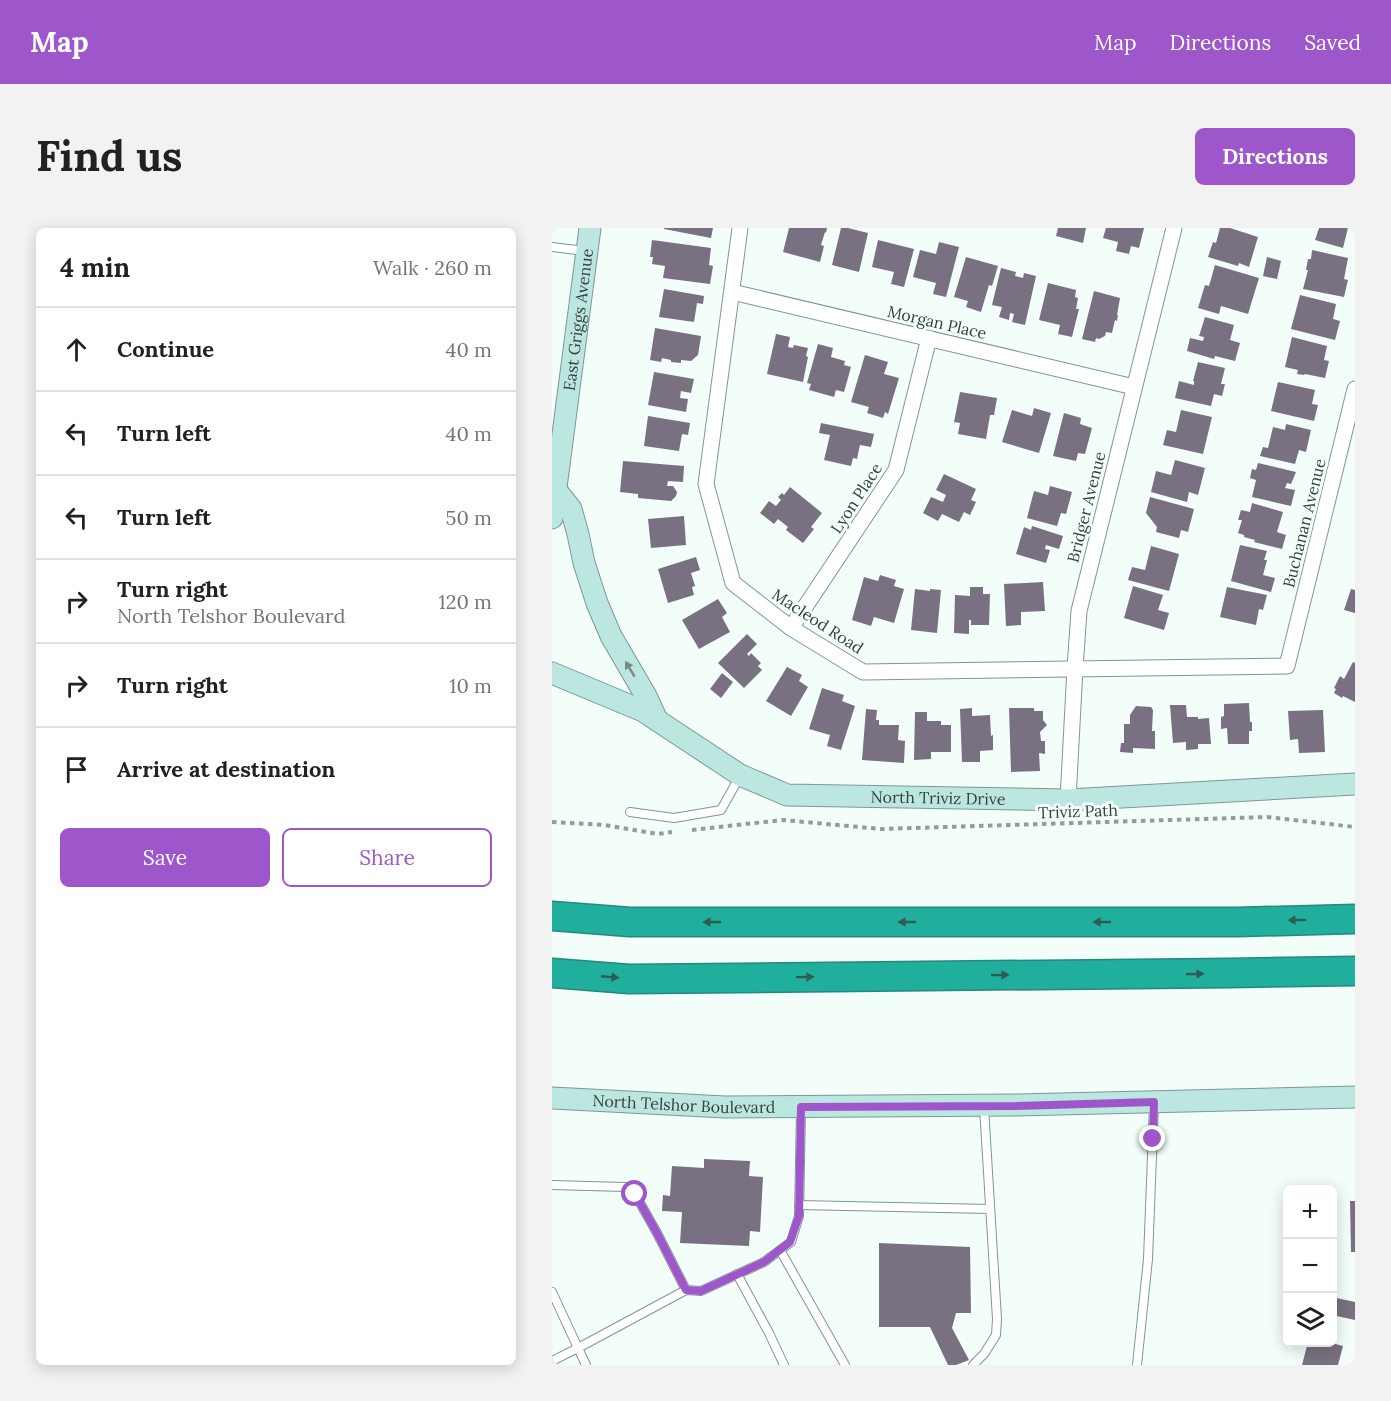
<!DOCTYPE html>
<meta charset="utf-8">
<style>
:root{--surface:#fff;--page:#f2f2f2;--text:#202124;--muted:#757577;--line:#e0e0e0;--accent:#9d57cb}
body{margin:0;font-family:Lora,serif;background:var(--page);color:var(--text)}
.controls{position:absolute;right:18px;bottom:18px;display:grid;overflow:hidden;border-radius:9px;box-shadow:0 3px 15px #0003}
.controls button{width:54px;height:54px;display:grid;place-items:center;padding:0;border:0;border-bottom:2px solid var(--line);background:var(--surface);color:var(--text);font:30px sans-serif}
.stop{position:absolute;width:18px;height:18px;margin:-14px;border:4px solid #9d57cb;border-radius:50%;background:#fff}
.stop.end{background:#9d57cb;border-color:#fff;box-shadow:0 2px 6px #0008}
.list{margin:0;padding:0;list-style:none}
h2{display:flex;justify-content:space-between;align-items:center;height:78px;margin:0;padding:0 24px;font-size:26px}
h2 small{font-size:20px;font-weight:400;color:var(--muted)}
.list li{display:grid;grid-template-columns:39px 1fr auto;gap:18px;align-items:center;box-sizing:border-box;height:84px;padding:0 24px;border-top:2px solid var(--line)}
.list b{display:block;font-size:22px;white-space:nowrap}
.list p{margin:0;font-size:20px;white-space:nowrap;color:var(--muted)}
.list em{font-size:20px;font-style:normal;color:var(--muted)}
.actions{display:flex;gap:12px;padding:18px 24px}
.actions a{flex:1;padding:14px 0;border:2px solid var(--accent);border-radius:9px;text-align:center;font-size:21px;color:var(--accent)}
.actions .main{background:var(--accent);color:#fff}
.icon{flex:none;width:33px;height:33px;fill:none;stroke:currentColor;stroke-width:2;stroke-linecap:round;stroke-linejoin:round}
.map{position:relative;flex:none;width:803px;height:1137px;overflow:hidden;border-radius:9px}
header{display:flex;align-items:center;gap:36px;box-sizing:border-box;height:84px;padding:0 30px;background:var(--accent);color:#fff}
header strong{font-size:28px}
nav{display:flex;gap:33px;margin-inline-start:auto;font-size:21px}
.intro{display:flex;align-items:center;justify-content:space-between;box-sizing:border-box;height:144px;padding:0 36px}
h1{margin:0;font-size:42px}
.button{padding:15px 27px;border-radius:9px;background:var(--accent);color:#fff;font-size:21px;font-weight:700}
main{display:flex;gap:36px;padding:0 36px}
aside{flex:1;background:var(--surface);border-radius:9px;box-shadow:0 3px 15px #0003}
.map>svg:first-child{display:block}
</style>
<header>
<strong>Map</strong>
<nav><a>Map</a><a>Directions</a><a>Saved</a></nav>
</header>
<div class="intro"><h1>Find us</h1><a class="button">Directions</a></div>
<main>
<aside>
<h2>4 min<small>Walk · 260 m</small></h2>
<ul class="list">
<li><svg class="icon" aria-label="ahead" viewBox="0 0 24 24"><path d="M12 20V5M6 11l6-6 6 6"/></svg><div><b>Continue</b></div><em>40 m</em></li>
<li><svg class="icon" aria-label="left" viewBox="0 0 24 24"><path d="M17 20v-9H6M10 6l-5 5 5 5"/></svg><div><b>Turn left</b></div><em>40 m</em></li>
<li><svg class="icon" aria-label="left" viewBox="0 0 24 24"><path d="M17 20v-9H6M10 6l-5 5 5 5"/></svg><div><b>Turn left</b></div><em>50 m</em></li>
<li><svg class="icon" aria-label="right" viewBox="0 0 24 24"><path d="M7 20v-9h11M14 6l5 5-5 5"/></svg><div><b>Turn right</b><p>North Telshor Boulevard</p></div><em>120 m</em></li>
<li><svg class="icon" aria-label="right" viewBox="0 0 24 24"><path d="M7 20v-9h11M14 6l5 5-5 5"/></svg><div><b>Turn right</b></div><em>10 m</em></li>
<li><svg class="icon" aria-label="arrive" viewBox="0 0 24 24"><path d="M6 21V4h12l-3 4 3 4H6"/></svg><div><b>Arrive at destination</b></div></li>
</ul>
<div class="actions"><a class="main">Save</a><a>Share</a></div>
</aside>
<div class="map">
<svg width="803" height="1137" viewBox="0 0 803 1137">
<rect width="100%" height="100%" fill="#f3fefb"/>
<!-- building -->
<g fill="#797081">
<polygon points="112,0 161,0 159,10 112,1"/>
<polygon points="237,0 275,0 274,5 273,4 269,17 272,18 268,34 231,24"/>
<polygon points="289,0 296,0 316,5 307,44 280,37"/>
<polygon points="506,0 534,0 531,15 504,8"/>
<polygon points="554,0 592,0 587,20 579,18 577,26 564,23 566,14 551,10"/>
<polygon points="668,0 678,0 706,9 697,39 687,35 686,38 656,29 661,14 664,15"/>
<polygon points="767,0 796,0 791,20 763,12"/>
<polygon points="100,12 159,20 157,37 161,38 158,56 111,50 113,38 100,36 101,29 98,29"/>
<polygon points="326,12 362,21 352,59 339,56 342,44 320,39"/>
<polygon points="387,14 407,19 394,69 381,66 384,55 361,49 368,22 384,26"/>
<polygon points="760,22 796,30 792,51 796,52 792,69 751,61 756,42 754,42 756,31 759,31"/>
<polygon points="414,29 446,38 440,58 437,57 429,84 414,79 416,73 402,69"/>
<polygon points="715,29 729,33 725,51 711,48"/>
<polygon points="663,37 707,50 696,86 669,78 667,86 646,80 653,57 657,58"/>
<polygon points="449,40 464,44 463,48 471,50 472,45 484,48 473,97 460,94 462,86 458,85 457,92 447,89 450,79 440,77"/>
<polygon points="496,55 524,62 523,69 526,70 524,81 527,81 520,109 506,106 508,97 487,92"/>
<polygon points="112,61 152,68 151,76 145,75 142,94 107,89"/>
<polygon points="542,63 568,70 565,87 566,87 565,93 563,92 560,105 554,104 553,108 547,111 544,110 543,114 530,111"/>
<polygon points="748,67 784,76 781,91 788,93 783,112 739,101"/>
<polygon points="653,89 682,97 678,112 688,115 683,133 663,128 662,131 635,123 638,110 651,113 652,109 647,108"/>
<polygon points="103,100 149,108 146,127 139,133 129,132 129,135 119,134 119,132 110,130 109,134 98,132"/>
<polygon points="224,106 238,109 236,119 241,120 242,117 256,120 254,128 256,129 251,154 215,146"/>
<polygon points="740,109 775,118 772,132 777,133 773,150 753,146 752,147 745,146 746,142 733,139"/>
<polygon points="266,116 281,120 279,129 293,133 292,137 299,139 292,164 284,162 282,169 257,162 259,156 255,155"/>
<polygon points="313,127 336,134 332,146 347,150 336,186 333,184 331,190 315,185 317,179 299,174"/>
<polygon points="646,134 673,140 669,156 673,156 670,168 662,166 659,178 623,170 627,153 642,157 642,153 641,153"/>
<polygon points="102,144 142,151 139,165 129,163 128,170 136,171 134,184 96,177"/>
<polygon points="726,154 763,162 760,176 766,177 762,193 719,183"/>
<polygon points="408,164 445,170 442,187 438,187 434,211 406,206 408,195 402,194"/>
<polygon points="482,180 499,185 487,225 450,214 460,182 480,188"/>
<polygon points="629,182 660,189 651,226 611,217 615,202 624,204"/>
<polygon points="512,185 529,190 528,196 540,200 533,226 526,225 524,233 501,228"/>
<polygon points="96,188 138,195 136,207 130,206 127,223 92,218"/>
<polygon points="269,195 322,206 319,219 308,217 305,231 301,230 299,238 272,232 278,207 267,205"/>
<polygon points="734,196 759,202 754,224 747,222 743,236 708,228 711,219 716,220 721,199 733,202"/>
<polygon points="623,232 653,240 646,267 637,264 635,274 599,264 604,243 619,247"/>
<polygon points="71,233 132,238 131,254 116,253 115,258 121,258 125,264 124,268 119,273 86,270 86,266 68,264"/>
<polygon points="706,235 744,244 739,256 735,255 733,260 743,262 739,278 700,269 704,252 698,250 700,241 704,242"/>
<polygon points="392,246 424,261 419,272 424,274 418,287 412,284 407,294 390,286 386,293 371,285 379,269 391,274 394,267 384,262"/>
<polygon points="498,258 520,264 514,286 509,285 505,298 475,290 482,263 496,267"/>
<polygon points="238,259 270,285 259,299 262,301 251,315 234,302 236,299 226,291 222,296 208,285 217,273 224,278 229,272 226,269 230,265 232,267"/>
<polygon points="598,269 642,281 636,304 629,302 627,310 604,304 605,299 594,285"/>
<polygon points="700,275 731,284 725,304 734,307 730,321 702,314 703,312 692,309 692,307 686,305 690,292 686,292 689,282 698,284"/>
<polygon points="132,288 134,317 99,320 96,291"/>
<polygon points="480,298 511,308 507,321 494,317 493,321 498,322 494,335 464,326 472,299 479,302"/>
<polygon points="688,317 715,323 712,332 715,332 711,347 723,350 719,364 679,353"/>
<polygon points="599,318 627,326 617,363 576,352 580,339 593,342"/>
<polygon points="144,329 148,342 139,345 143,358 140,359 142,367 116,375 106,341"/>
<polygon points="328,347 344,352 342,358 352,361 342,395 322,389 319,398 300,392 312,349 326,353"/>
<polygon points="491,354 493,383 469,384 469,397 454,398 452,356"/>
<polygon points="581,358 611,367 606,382 617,385 612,402 572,390"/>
<polygon points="418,359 431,359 431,366 438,366 437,397 419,397 419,392 417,392 417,406 402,405 403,367 418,368"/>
<polygon points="675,359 715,367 711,382 707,381 704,397 668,389"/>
<polygon points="363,361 378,363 378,361 389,362 385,405 359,402"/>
<polygon points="799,361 803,362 803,385 792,382"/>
<polygon points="166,371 175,385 170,389 178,404 147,421 130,392"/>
<polygon points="195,406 205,416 195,426 197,428 199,425 209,435 206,438 210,442 192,460 166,435"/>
<polygon points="801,434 803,435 803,474 791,468 790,470 782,465 784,461 782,460 788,448 792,451"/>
<polygon points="235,439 250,447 247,453 256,459 239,488 214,473"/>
<polygon points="170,445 181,454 169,470 158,461"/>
<polygon points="270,460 292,467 290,473 303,478 289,522 275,518 278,507 257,501"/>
<polygon points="697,475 698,494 700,494 700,503 697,503 697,516 676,516 675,500 669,501 669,489 672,488 672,476"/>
<polygon points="618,477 634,477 635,489 646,489 646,491 657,490 659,516 646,516 646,521 634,522 634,514 621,515"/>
<polygon points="584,478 599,479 601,482 600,503 603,503 603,521 581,520 581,525 568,524 569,515 572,515 572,496 578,496 578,487"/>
<polygon points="420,480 420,488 438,487 439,508 441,507 441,522 428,523 428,534 410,534 408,481"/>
<polygon points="457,480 482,480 482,483 491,483 491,492 495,497 488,504 489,513 493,513 493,526 487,525 488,543 459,544"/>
<polygon points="314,481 325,482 324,492 327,492 327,497 347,497 346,512 353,513 352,535 310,532"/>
<polygon points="771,482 773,524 747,525 746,511 738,512 736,483"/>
<polygon points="363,484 375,484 375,493 389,493 389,497 399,497 399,524 379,524 379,531 362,532"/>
<polygon points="152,931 198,933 197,948 211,949 208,1004 198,1003 197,1018 128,1015 130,984 110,983 111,967 118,968 120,938 152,940"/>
<polygon points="798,973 803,973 803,1024 799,1024"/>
<polygon points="327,1015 418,1019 419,1085 404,1085 400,1100 417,1132 404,1137 396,1137 378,1099 327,1099"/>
<polygon points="780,1069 803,1074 803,1092 780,1087"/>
<polygon points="756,1114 776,1114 791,1118 786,1137 750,1137"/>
</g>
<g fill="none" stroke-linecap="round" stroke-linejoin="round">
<defs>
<g id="lane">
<polyline points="0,19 33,23"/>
<polyline points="78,584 122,590 169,582 188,548"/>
<polyline points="0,957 73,959 83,966 105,1005 134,1062"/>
<polyline points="247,977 438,981"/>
<polyline points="228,1022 293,1137"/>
<polyline points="185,1046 217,1105 232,1137"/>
<polyline points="0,1064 26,1120 0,1133"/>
<polyline points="34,1137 26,1120 134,1062 149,1063 212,1034 239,1014 247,988 249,880"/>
<polyline points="421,1137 432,1126 444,1107 445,1091 432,879"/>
<polyline points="585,1137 596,1031 602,876"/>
</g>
<g id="street">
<polyline points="188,0 154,256 181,355 239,400 311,444 735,438 803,161"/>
<polyline points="180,64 582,159"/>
<polyline points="239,400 344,242 377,110"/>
<polyline points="516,572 523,440 527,383 622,0"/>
</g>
<g id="secondary">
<polyline points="4,262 19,281 26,306 32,335 45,375 59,408 94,468 105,492"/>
<path id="s1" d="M0,290L38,0"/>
<path id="s2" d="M0,445L91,483L188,547L235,567L516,572L803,556"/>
<path id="s3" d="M0,870L173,879L463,877L803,869"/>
</g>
<g id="highway">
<polyline points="0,688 78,694 685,694 803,691"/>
<polyline points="0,745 77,751 678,745 803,743"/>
</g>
</defs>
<!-- lane casing -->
<use href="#lane" stroke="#7e9792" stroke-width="10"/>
<!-- street casing -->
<use href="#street" stroke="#7e9792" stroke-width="17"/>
<!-- secondary casing -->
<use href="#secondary" stroke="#7e9792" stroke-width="23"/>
<!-- highway casing -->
<use href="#highway" stroke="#27887b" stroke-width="31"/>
<!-- path -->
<g stroke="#929d9a" stroke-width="4" stroke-dasharray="4.5 4.5" stroke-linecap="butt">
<polyline points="0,594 53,597 106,606 120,604"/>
<polyline points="140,602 231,592 329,601 715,589 803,599"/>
</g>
<!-- lane -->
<use href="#lane" stroke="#fff" stroke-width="8"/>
<!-- street -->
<use href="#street" stroke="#fff" stroke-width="15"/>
<!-- secondary -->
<use href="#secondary" stroke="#bce7e1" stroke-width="21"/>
<!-- highway -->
<use href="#highway" stroke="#1faf9c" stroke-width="28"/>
</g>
<!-- one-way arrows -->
<defs><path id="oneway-solid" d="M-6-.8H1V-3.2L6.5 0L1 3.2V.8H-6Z" transform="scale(1.5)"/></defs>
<use fill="#728b87" href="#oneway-solid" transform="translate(78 441) rotate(-121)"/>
<g fill="#305b55">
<use href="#oneway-solid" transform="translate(745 692) rotate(179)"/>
<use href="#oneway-solid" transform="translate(160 694) rotate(180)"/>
<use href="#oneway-solid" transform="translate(355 694) rotate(180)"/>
<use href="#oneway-solid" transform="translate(550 694) rotate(180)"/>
<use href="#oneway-solid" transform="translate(643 746) rotate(-1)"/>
<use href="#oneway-solid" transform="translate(448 747) rotate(-1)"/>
<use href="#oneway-solid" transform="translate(58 749) rotate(5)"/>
<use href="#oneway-solid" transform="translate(253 749) rotate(-1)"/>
</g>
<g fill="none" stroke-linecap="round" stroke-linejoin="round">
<!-- route -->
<polyline stroke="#9d57cb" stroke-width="8" points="83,966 105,1005 134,1062 149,1063 212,1034 238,1014 247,988 249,879 463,878 602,874 601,911"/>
</g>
<g text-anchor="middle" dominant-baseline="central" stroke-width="6" stroke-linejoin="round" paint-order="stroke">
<!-- street labels -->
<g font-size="16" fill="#353f3d" stroke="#f3fefb">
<text stroke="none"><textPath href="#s1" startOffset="200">East Griggs Avenue</textPath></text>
<text transform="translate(385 94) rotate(13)">Morgan Place</text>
<text transform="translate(304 270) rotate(-57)">Lyon Place</text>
<text transform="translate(534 279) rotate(-76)">Bridger Avenue</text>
<text transform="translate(752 295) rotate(-76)">Buchanan Avenue</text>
<text transform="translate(266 393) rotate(33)">Macleod Road</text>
<text stroke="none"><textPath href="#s2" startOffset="417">North Triviz Drive</textPath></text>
<text transform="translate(526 583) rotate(-2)">Triviz Path</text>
<text stroke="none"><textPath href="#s3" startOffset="132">North Telshor Boulevard</textPath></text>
</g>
</g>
</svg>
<div class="controls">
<button>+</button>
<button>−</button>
<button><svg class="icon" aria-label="layers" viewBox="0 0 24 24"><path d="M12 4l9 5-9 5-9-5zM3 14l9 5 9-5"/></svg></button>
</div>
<div class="stop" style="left:83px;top:966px"></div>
<div class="stop end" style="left:601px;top:911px"></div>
</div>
</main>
